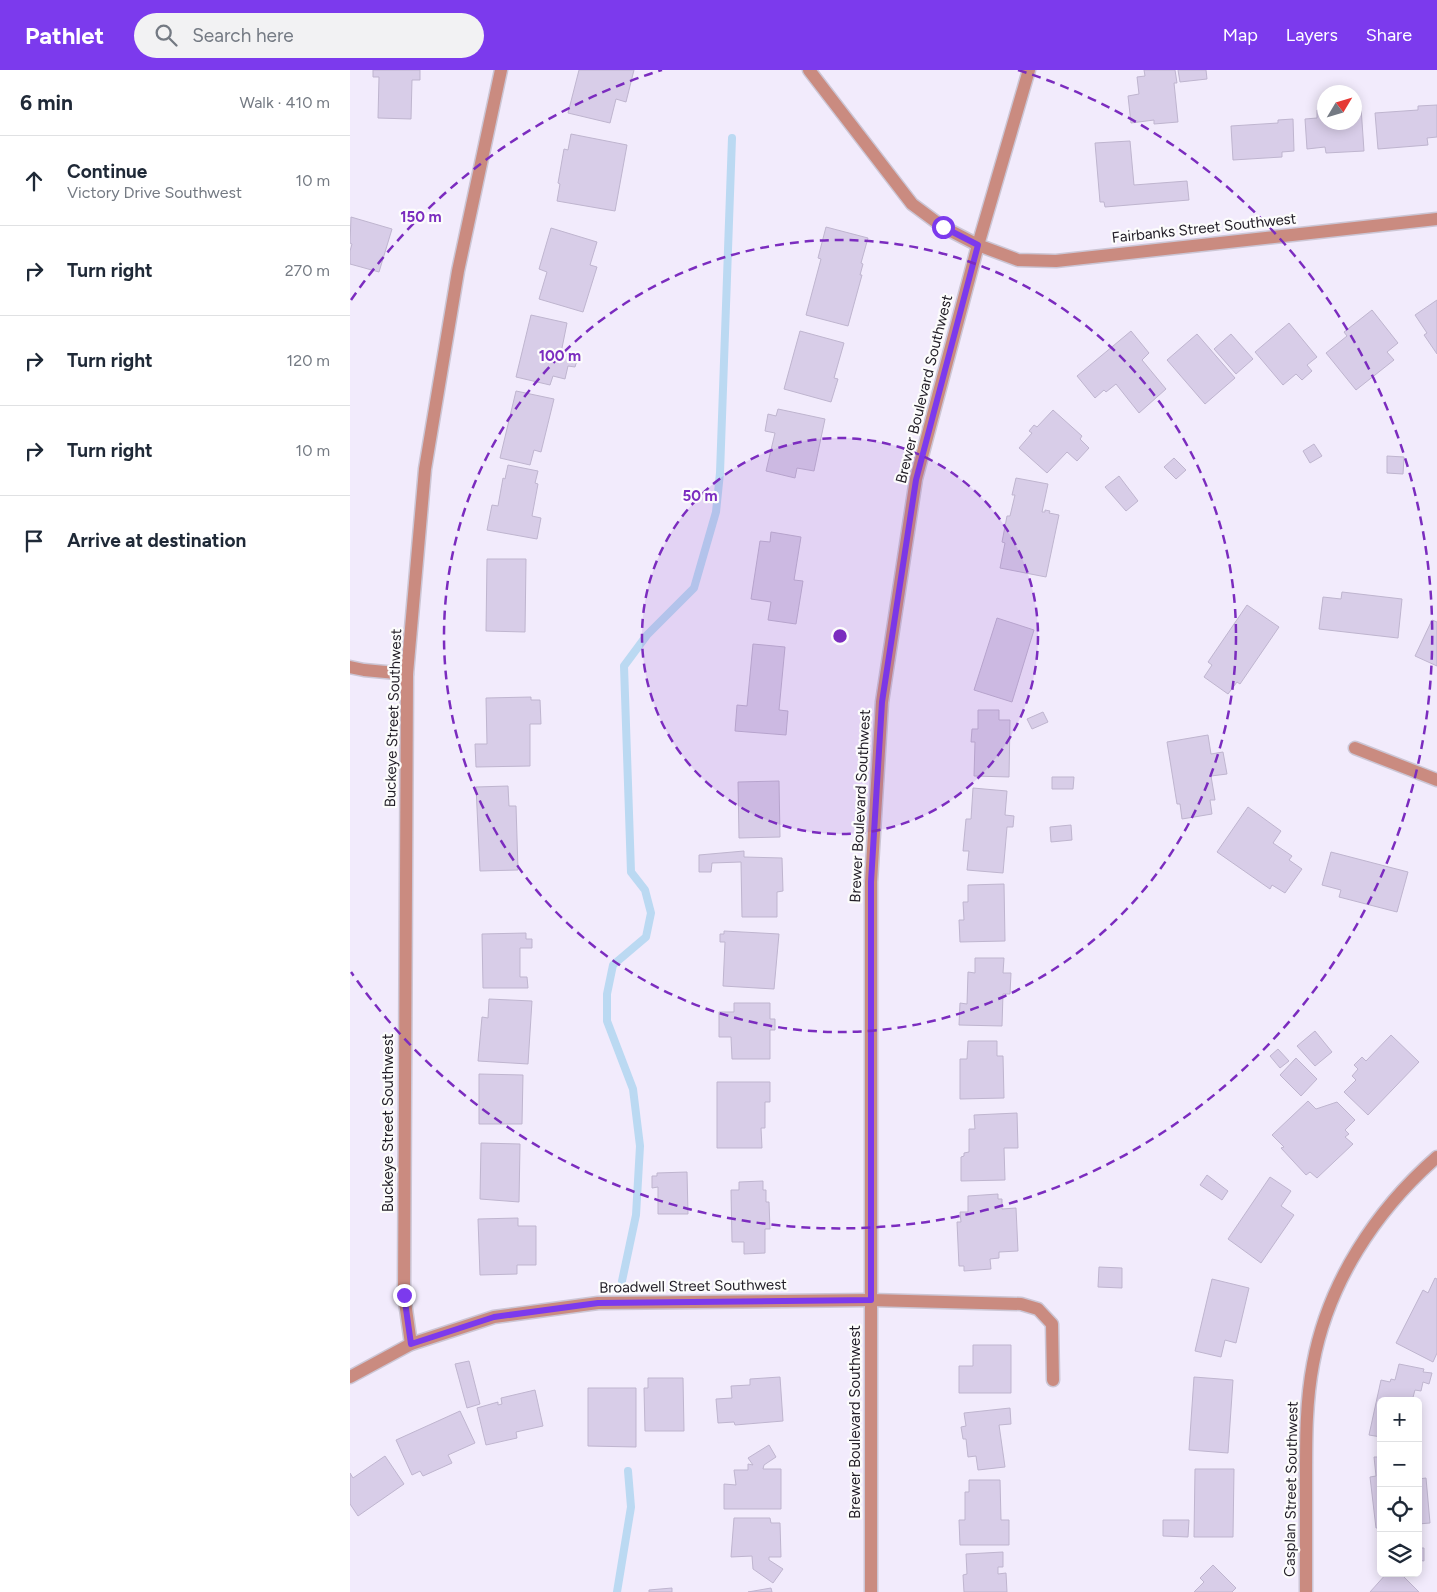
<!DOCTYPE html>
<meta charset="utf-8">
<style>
:root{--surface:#fff;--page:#f2f2f3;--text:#1f2937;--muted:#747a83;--line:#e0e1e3;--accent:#7c3aed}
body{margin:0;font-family:Figtree,sans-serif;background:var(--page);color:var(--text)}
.controls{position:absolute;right:15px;bottom:15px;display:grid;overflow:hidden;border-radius:8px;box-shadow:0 2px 12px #0003}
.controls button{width:45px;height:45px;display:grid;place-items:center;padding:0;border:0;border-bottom:1px solid var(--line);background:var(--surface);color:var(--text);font:25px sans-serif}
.compass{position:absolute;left:967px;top:15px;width:45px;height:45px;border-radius:50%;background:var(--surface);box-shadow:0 2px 12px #0003;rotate:52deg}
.stop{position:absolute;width:15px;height:15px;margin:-11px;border:4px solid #7c3aed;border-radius:50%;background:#fff}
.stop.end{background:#7c3aed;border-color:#fff;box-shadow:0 1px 5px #0008}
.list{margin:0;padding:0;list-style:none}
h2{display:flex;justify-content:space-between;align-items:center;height:65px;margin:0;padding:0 20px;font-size:21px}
h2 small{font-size:16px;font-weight:400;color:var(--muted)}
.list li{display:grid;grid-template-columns:32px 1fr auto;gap:15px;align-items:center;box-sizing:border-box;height:90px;padding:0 20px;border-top:1px solid var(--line)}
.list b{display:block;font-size:19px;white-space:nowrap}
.list p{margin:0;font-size:16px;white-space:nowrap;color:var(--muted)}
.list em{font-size:16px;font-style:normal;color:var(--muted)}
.icon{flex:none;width:28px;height:28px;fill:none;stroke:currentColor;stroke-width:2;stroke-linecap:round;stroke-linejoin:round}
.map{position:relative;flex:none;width:1087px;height:1522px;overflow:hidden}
header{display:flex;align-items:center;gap:30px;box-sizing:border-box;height:70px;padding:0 25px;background:var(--accent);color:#fff}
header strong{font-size:24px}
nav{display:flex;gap:28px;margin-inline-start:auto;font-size:18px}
.search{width:350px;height:45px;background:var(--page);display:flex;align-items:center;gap:12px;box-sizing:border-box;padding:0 18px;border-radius:28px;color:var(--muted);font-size:19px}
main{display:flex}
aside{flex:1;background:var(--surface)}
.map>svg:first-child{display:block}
</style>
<header>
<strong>Pathlet</strong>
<div class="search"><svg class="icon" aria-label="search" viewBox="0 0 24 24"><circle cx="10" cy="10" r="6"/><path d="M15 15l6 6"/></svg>Search here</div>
<nav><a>Map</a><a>Layers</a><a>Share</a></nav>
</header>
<main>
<aside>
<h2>6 min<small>Walk · 410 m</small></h2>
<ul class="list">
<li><svg class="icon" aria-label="ahead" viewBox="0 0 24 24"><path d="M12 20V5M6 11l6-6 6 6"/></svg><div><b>Continue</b><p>Victory Drive Southwest</p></div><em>10 m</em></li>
<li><svg class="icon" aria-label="right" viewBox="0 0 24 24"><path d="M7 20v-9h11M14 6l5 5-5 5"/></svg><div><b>Turn right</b></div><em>270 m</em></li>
<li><svg class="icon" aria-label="right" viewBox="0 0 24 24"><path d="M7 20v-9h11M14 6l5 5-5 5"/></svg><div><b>Turn right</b></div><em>120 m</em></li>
<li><svg class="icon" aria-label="right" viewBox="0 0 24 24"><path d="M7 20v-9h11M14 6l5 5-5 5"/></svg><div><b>Turn right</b></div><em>10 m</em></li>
<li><svg class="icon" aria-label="arrive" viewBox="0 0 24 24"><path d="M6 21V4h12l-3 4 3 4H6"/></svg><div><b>Arrive at destination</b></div></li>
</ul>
</aside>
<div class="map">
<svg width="1087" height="1522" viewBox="0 0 1087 1522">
<rect width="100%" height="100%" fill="#f2ebfc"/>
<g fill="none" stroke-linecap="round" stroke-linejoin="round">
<!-- stream -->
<g stroke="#bbd9f2" stroke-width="8">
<polyline points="272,1211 286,1145 290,1076 283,1019 257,951 257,924 263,895 296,867 301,843 295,820 281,802 274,596 297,565 344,518 366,442 370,403 382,68"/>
<polyline points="267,1522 281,1437 278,1401"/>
</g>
</g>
<!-- building -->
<g fill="#d8cde8" stroke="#bfb5cf">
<polygon points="23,0 70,0 70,10 62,10 61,49 28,48 29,7 23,7"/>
<polygon points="229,0 284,0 276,32 266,29 260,53 218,43"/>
<polygon points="794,0 825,0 827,13 824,13 828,52 804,54 804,50 781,53 778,26 789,24 787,7 795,6"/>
<polygon points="828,0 856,0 857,9 830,12"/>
<polygon points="1087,35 1087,67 1077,68 1078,75 1028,79 1025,43 1068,40 1068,36"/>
<polygon points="1004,37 1011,37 1014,81 976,83 975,77 957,79 955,49 967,48 967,40 974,39 974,52 1004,52"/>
<polygon points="943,49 944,81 932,82 932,87 883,90 881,56 928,53 928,50"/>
<polygon points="221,64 277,75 265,141 207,131 210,114 208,113 214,79 218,80"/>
<polygon points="780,71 784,115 837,111 839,130 755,137 754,132 750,132 745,73"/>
<polygon points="1,147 42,159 29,202 0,194 0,181 2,174 0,173"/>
<polygon points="476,157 518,168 511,193 513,194 510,205 512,205 498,256 456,245 471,189 468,188"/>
<polygon points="201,158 247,172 240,195 247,197 233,242 189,229 197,202 189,199"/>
<polygon points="1087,230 1087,284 1074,265 1077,263 1065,245"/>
<polygon points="1022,240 1048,273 1037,282 1044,290 1006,320 976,283 997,266 994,262"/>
<polygon points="181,245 217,253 211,283 228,287 225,297 218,296 215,309 203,306 200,315 166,307"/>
<polygon points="939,253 967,287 957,295 962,301 952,310 946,304 933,315 905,282"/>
<polygon points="450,261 494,273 484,308 488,309 481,332 434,319"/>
<polygon points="781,261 799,283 792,290 816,319 789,343 766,314 756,322 754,320 745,328 727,306"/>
<polygon points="847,264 885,308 855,334 817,290"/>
<polygon points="881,264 903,289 886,304 864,279"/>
<polygon points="166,321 204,329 191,382 184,380 180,395 150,388"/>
<polygon points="428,339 475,349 464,401 447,398 445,408 416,401 425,363 415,361 418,344 426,346"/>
<polygon points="703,340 732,366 730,369 739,378 727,391 717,382 697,403 669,378 682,363 679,361 684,355 687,357"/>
<polygon points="964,374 972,386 960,393 953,381"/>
<polygon points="1037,386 1054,387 1053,404 1037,403"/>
<polygon points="824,388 836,400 826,409 814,397"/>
<polygon points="158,395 188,401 185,413 188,414 182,446 191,448 187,469 137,460 142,435 148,436 153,408 155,409"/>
<polygon points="769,406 788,431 776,441 755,417"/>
<polygon points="666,408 698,414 692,442 695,442 695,440 700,441 699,443 709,445 696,507 650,498 655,473 652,472 657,446 660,446 665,425 662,425"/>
<polygon points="421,462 451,467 444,510 453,511 446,554 418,550 421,532 401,529 410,471 420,472"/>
<polygon points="137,489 176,489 175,562 136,561"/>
<polygon points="992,522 1052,529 1048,568 969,559 973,527 991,529"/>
<polygon points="897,535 929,557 890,614 887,612 878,624 854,607 862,595 858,592"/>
<polygon points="647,548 684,560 662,632 624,620"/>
<polygon points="1082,550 1087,552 1087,596 1065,586"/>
<polygon points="403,574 435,577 429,640 438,641 436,665 385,661 387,635 397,636"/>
<polygon points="181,627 181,630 190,630 191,654 180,654 180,696 126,697 125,674 137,674 136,628"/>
<polygon points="628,640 649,640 649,650 660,650 659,707 624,706 625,672 621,672 622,659 628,659"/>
<polygon points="693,642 698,652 682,659 677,649"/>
<polygon points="858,665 861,684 873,682 877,704 861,706 865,730 860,730 862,744 832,749 830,734 827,734 817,672"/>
<polygon points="702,707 724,707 723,719 702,719"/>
<polygon points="429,711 430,767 389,768 388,712"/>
<polygon points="158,716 159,736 166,736 168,800 130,801 126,717"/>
<polygon points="623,718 657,721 655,745 664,746 663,757 657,757 653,803 617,800 619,781 613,781 616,749 621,749"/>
<polygon points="898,737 931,761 923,773 942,786 939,790 952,799 935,823 922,815 920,819 867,782"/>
<polygon points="721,755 722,770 701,772 700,757"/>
<polygon points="394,781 394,787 432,788 433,821 427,822 427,847 392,847 391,792 362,793 361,802 349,802 349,785"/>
<polygon points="981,782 1058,802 1047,842 989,827 991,820 972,815"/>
<polygon points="654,814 655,871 610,872 609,850 614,850 613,832 618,832 618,815"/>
<polygon points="374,861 429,864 424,919 373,916 375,872 370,872 370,864 374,864"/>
<polygon points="176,863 176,869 182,869 182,878 170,878 170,907 177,907 178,918 133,918 132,864"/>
<polygon points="625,888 654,888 653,903 661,903 660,924 653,924 652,956 609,955 610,933 617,934 618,902 625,903"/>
<polygon points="139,929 182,931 178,994 128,991 132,947 138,948"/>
<polygon points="384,933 420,933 420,949 425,949 425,960 420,960 420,989 382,989 381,967 369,967 369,942 384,942"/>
<polygon points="965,961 982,982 965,996 947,976"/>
<polygon points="1041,965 1069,992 1018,1045 994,1022 1006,1010 1002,1006 1008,999 1004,995 1012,987 1016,991"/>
<polygon points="618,971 647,971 647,986 653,986 654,1028 610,1029 610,989 617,989"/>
<polygon points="928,979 939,991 930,998 920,986"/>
<polygon points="946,988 967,1009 951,1026 930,1005"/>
<polygon points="129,1004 173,1005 172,1054 129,1054"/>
<polygon points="367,1012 420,1012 420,1032 415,1032 415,1058 411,1058 412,1078 367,1078"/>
<polygon points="958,1031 966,1039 987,1032 1005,1050 995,1060 999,1064 995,1067 1003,1074 967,1108 960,1102 956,1105 931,1078 934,1077 922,1065"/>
<polygon points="667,1043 668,1078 654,1078 655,1110 611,1111 611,1087 614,1086 614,1083 619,1082 619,1059 625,1059 624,1045"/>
<polygon points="131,1073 170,1074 169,1132 130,1129"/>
<polygon points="337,1102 338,1144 308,1144 308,1117 302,1118 302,1106 307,1106 307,1103"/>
<polygon points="857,1105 878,1121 872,1130 850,1115"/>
<polygon points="920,1107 941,1121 931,1136 944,1145 911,1193 878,1169"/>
<polygon points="413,1111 413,1120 416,1120 416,1132 419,1132 420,1159 415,1159 415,1183 394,1184 394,1172 382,1172 381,1120 389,1120 389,1112"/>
<polygon points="648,1124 648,1129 652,1129 652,1139 666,1138 668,1181 649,1182 649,1188 640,1189 641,1199 614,1201 614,1196 609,1196 607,1152 611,1152 610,1142 618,1142 618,1126"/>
<polygon points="168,1148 168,1156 186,1156 186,1195 167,1195 167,1204 130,1205 128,1149"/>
<polygon points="749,1197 772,1198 772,1218 748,1217"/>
<polygon points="1085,1208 1087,1209 1087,1283 1083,1292 1046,1273 1073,1220 1078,1223"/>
<polygon points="862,1209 899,1218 886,1273 875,1270 871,1287 845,1281"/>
<polygon points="623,1275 661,1275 661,1323 609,1323 609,1296 623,1296"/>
<polygon points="119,1291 130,1334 117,1338 105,1294"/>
<polygon points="1049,1294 1074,1299 1073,1302 1082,1303 1079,1314 1073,1312 1071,1321 1065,1320 1062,1331 1031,1331 1031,1367 1019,1365 1031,1310 1040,1312 1041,1309 1045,1310"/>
<polygon points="430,1307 433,1351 385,1355 384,1352 368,1353 366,1329 382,1328 381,1316 400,1315 400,1309"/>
<polygon points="844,1307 883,1310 878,1383 839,1380"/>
<polygon points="298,1308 333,1308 334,1361 295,1361 294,1318 298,1318"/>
<polygon points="238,1318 286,1318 286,1377 238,1376"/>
<polygon points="185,1320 193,1356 166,1362 167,1368 136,1375 127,1338 148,1332 148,1335 152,1334 151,1328"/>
<polygon points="660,1338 661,1354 649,1355 655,1397 628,1400 626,1386 618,1387 616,1369 613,1369 611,1357 616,1356 614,1343"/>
<polygon points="110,1341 125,1373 98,1385 102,1393 73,1406 70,1401 62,1405 46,1370"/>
<polygon points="419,1375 426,1387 414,1395 413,1399 431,1399 431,1439 374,1439 374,1414 386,1415 384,1400 398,1400 398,1394 403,1395 398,1388"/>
<polygon points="35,1386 54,1414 8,1446 0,1434 0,1403 3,1408"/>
<polygon points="1024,1387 1031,1387 1031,1458 1026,1458 1020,1407 1026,1406"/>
<polygon points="845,1399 884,1399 883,1467 844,1467"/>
<polygon points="1076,1408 1080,1453 1068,1454 1068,1409"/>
<polygon points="619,1410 650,1410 651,1450 659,1450 659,1475 610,1475 609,1450 615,1450 615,1422 619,1422"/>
<polygon points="384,1448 420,1448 421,1453 430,1453 431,1487 419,1487 419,1490 433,1499 423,1513 403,1499 402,1486 381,1487"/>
<polygon points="813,1450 839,1450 838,1467 813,1466"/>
<polygon points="1068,1478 1074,1478 1074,1491 1068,1490"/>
<polygon points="653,1482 653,1497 648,1497 648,1504 656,1503 657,1522 614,1522 613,1505 617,1504 616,1484"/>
<polygon points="863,1495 886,1518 882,1522 844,1522 854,1512 850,1508"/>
<polygon points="1037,1503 1054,1503 1052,1505 1069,1522 1020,1522"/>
<polygon points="322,1518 322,1522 299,1522 299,1520"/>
<polygon points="421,1518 422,1522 398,1522"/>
</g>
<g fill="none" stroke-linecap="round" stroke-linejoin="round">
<defs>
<polyline id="lane" points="521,1230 671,1234 688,1239 702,1254 703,1310"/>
<g id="street">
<polyline points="459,0 562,134 593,157 628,175 668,190 706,191 1087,149"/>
<polyline points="0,597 14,600 57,604"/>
<polyline points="1005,678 1087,710"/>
<polyline points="61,1274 54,1225 57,604 75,399 108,201 151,0"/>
<polyline points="0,1307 61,1274 144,1247 248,1233 521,1230"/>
<polyline points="521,1522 521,812 532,632 566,409 628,175 679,0"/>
<path d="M956,1522C956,1483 956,1444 956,1404C956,1367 956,1331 963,1294C978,1213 1025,1141 1087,1087"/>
</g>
</defs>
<!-- lane casing -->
<use href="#lane" stroke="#ccc6d5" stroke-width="15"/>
<!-- street casing -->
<use href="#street" stroke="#ccc6d5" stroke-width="15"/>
<!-- lane -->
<use href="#lane" stroke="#ca8b80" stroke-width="12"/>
<!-- street -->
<use href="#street" stroke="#ca8b80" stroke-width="12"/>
</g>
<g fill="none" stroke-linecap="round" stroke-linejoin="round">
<!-- route -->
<polyline stroke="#7c3aed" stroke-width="6" points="54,1225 61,1274 144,1247 248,1233 521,1230 521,812 532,632 566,410 628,175 593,157"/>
</g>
<!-- distance rings -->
<circle cx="490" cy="566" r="198" fill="#7b2cbf" fill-opacity=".12"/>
<g fill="none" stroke="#7b2cbf" stroke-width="2.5" stroke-dasharray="9 6">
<circle cx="490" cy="566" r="198"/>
<circle cx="490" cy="566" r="396"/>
<path d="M1 230A593 593 0 0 1 312 0M668 0A593 593 0 1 1 1 902"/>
</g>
<g text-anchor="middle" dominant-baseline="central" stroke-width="4.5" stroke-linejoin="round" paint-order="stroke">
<!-- street labels -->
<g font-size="15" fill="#211d26" stroke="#fcfcfc">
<text transform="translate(854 158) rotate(-6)">Fairbanks Street Southwest</text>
<text transform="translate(574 319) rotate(-76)">Brewer Boulevard Southwest</text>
<text transform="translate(43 648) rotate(-88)">Buckeye Street Southwest</text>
<text transform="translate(510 736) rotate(-87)">Brewer Boulevard Southwest</text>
<text transform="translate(38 1053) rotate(-90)">Buckeye Street Southwest</text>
<text transform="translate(343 1216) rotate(-1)">Broadwell Street Southwest</text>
<text transform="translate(505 1352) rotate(-90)">Brewer Boulevard Southwest</text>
<text transform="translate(941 1419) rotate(-89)">Casplan Street Southwest</text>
</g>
</g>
<circle cx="490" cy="566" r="8" fill="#7b2cbf" stroke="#fcfcfc" stroke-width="2.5"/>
<g font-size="15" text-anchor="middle" font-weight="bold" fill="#7b2cbf" stroke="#fcfcfc" stroke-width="4.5" stroke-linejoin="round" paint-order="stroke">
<text x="71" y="152">150 m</text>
<text x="210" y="291">100 m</text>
<text x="350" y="431">50 m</text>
</g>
</svg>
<div class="controls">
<button>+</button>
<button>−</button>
<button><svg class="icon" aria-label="locate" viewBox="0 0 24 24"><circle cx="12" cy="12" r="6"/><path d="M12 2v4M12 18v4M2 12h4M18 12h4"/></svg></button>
<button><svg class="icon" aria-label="layers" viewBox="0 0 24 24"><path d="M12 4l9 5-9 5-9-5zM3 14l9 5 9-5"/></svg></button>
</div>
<svg class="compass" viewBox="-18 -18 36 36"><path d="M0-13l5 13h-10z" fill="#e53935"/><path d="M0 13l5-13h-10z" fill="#747a83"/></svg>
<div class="stop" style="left:593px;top:157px"></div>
<div class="stop end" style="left:54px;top:1225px"></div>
</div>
</main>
